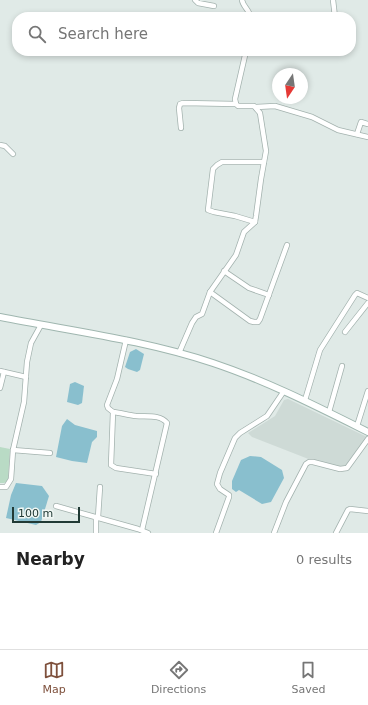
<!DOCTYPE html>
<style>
:root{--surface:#fff;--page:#f6f6f6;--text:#222;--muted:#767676;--line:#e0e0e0;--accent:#7e503c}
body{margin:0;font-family:"DejaVu Sans",sans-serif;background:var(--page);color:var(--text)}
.compass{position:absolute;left:272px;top:68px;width:36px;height:36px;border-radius:50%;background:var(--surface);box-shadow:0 2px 6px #0003;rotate:193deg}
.scale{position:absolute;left:12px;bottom:10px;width:68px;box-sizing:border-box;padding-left:4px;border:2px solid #213a35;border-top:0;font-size:11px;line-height:14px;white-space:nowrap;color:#213a35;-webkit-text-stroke:3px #f0f7f4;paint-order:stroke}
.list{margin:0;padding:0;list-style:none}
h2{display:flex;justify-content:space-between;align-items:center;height:52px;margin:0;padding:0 16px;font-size:17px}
h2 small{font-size:13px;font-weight:400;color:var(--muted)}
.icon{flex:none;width:22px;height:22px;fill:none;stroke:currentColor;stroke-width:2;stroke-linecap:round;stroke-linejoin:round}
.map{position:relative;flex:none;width:368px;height:533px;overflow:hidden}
.search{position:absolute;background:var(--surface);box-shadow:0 2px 6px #0003;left:12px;right:12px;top:12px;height:44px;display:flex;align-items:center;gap:10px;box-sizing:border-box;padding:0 14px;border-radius:16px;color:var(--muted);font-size:15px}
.sheet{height:116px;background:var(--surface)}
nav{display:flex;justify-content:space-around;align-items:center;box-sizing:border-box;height:56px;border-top:1px solid var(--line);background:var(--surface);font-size:11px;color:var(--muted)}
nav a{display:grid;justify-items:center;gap:2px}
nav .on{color:var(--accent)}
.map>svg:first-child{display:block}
</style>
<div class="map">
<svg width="368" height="533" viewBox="0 0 368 533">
<rect width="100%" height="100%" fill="#e0eae7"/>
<!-- built -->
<polygon fill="#cedad6" points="288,399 367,437 346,467 343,468 311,460 252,437 248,433 275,416 284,400"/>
<!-- green -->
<polygon fill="#b9dbc5" points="0,447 10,449 8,481 4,483 0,483"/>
<!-- water -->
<g fill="#89bfce">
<polygon points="136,349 144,354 140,370 137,372 128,369 125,367 130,352"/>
<polygon points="75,382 84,386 82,403 78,405 67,402 70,384"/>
<polygon points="67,419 75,425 97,431 97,437 92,442 87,463 72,461 56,457 62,426"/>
<polygon points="250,456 261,457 282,470 284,478 271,502 262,504 239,490 236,492 232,489 232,481 241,460"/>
<polygon points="16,483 42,486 49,496 41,522 36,525 6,518 11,495"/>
</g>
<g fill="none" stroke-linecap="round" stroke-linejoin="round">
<defs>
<g id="street">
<polyline points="195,0 198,3 214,6"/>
<path d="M242,0C243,7 250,10 250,17"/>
<polyline points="333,0 335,17"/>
<polyline points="256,107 275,106 312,117 338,130 368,137"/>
<polyline points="181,128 179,108 180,104 183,103 236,104"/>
<polyline points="357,134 361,122 368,124"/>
<polyline points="0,145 5,146 13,154"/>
<polyline points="255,222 235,216 214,212 208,210 213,169 217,165 222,162 264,162"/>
<polyline points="224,271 249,288 269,295"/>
<polyline points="210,292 250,321 254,322 258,322 260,319 287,245"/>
<polyline points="345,332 368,303"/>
<polyline points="126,340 117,379 107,405 108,408 113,412 111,465 116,468 156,474"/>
<polyline points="179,353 192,323 196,317 202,314 210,292 236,255 244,232 255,222 256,216 261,179 266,151 260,113 254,106 238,106 236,104 235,99 246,51"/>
<polyline points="0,371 26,377"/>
<polyline points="0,388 4,372"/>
<polyline points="305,400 320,350 355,295 357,293 368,298"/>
<path d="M113,412C121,413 128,415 136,416C146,417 160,414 167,423L142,530"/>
<polyline points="329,412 342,366"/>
<polyline points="357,426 368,391"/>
<polyline points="13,450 50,453"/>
<polyline points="0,487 6,487 11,479 13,450 24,402 27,362 31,343 41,325"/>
<polyline points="56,506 138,529 148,533"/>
<polyline points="98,517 100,487"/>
<polyline points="96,533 96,517"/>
<polyline points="216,533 229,497 229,495 220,489 217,484 220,473 235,438 240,433 267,416 284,391"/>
<polyline points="274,533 286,502 306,464 309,462 313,462 340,469 347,468 368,439"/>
<polyline points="336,533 348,510 350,509 368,511"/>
</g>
<path id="secondary" d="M0,317C71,331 144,340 213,363C267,381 318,407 368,432"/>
</defs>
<!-- street casing -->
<use href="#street" stroke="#a3b2ae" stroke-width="6"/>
<!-- secondary casing -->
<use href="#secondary" stroke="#9fb6af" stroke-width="8"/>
<!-- street -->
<use href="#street" stroke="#fff" stroke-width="4.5"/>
<!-- secondary -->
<use href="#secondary" stroke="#fff" stroke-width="6"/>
</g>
</svg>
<svg class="compass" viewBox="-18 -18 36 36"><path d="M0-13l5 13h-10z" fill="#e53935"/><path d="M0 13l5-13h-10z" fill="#767676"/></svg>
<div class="scale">100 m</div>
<div class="search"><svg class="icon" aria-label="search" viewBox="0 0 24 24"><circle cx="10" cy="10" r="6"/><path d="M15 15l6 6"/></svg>Search here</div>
</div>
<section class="sheet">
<h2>Nearby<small>0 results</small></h2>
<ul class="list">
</ul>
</section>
<nav>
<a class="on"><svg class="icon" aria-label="map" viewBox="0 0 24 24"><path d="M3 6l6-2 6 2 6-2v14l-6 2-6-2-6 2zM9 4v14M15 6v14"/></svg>Map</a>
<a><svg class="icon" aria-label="directions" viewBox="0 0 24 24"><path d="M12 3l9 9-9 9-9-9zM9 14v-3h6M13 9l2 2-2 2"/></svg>Directions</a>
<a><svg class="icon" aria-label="saved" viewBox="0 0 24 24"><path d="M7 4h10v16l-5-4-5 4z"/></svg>Saved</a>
</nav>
